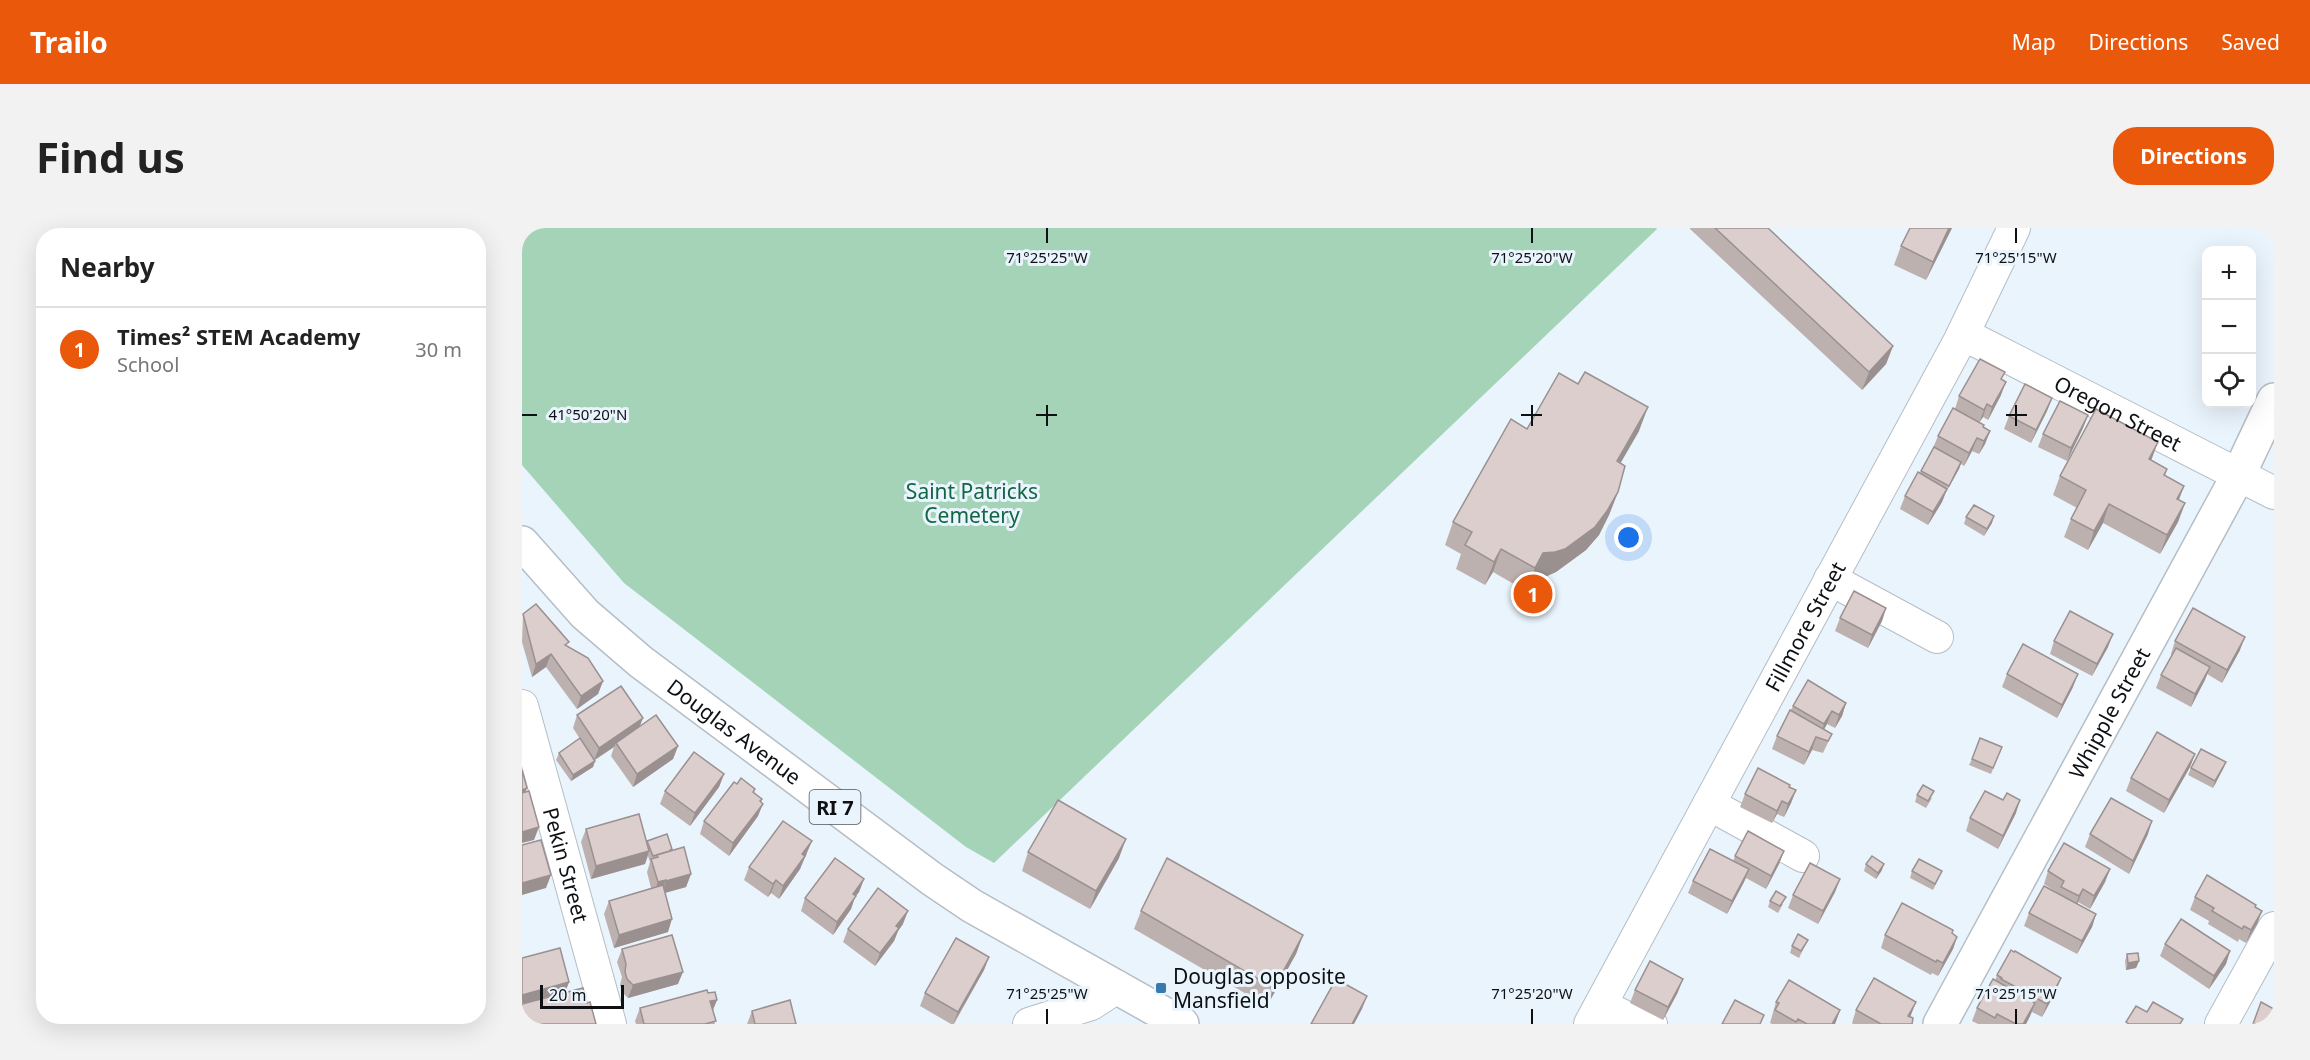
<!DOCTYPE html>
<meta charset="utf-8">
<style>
:root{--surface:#fff;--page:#f2f2f2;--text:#222;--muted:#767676;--line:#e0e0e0;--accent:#ea580c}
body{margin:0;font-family:"Noto Sans",sans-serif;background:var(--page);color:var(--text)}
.controls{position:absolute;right:18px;top:18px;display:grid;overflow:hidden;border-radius:12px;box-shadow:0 6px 24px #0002}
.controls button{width:54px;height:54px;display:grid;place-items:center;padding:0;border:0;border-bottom:2px solid var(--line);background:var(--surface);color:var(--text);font:30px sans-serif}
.scale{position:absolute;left:18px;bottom:15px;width:84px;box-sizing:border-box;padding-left:6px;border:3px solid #0e1114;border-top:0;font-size:16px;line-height:21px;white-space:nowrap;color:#0e1114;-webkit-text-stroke:4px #eaf4fc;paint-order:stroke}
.you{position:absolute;left:1107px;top:310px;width:21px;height:21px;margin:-15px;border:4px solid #fff;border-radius:50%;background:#1a73e8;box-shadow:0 0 0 9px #1a73e833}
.badge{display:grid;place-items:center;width:39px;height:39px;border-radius:50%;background:var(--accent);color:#fff;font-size:20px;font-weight:700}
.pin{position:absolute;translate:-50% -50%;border:3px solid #fff;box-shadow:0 2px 6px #0006}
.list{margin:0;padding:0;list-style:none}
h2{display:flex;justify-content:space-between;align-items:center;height:78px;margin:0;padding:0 24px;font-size:26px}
h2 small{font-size:20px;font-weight:400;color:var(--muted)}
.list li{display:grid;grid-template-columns:39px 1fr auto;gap:18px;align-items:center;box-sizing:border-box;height:84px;padding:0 24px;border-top:2px solid var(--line)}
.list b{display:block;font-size:22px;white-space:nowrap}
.list p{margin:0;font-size:20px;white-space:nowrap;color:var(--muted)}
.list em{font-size:20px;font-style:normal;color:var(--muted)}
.icon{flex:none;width:33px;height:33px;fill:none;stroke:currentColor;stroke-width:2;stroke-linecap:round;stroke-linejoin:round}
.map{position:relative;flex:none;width:1752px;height:796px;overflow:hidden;border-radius:24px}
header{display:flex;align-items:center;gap:36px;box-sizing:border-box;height:84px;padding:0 30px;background:var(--accent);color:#fff}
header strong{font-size:28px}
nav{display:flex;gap:33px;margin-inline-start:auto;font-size:21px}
.intro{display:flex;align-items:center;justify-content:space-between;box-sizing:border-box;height:144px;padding:0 36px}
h1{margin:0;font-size:42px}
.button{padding:15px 27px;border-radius:24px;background:var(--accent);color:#fff;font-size:21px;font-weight:700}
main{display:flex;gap:36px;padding:0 36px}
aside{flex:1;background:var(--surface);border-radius:24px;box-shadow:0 6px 24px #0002}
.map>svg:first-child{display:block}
</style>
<header>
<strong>Trailo</strong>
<nav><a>Map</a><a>Directions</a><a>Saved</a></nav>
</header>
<div class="intro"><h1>Find us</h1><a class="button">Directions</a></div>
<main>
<aside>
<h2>Nearby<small></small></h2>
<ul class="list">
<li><span class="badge">1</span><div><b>Times² STEM Academy</b><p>School</p></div><em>30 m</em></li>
</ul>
</aside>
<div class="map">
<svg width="1752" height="796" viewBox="0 0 1752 796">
<rect width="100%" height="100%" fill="#eaf4fc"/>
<!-- green -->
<polygon fill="#a4d3b7" points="0,0 1134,0 1135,1 472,635 444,619 102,355 0,237"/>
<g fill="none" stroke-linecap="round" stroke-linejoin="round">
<defs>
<g id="street">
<path id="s1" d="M1441,106L1752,265"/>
<polyline points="1308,351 1415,409"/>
<path id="s2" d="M0,478L88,796"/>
<polyline points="1187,576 1281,628"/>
<polyline points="1079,777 1103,789 1129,796"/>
<polyline points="507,796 569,776 595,759"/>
<path id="s3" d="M1068,796L1438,112L1492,0"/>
<polyline points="1699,796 1752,700"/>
</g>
<g id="secondary">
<path id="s4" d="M1418,796L1717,246L1752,172"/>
</g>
<g id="primary">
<path id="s5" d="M0,315L63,386L119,434L410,651L450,678L660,796"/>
</g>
</defs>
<!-- street casing -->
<use href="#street" stroke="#b5bec6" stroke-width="34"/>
<!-- secondary casing -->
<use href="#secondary" stroke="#b5bec6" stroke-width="36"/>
<!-- primary casing -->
<use href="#primary" stroke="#b5bec6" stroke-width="36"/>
<!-- street -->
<use href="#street" stroke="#fff" stroke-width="32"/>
<!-- secondary -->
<use href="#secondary" stroke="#fff" stroke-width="33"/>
<!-- primary -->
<use href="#primary" stroke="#fff" stroke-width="33"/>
</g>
<!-- wall -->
<g fill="#bdb1b0">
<polygon points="1168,0 1246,0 1371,118 1364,136 1340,162 1168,1"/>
<polygon points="1430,0 1404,52 1372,37 1379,18"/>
<polygon points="1480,152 1479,167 1466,192 1461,189 1457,194 1461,199 1468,203 1463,216 1457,226 1450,223 1442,238 1439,236 1437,241 1424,264 1420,274 1406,297 1378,281 1383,268 1398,245 1411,220 1416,208 1433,181 1437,168"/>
<polygon points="1530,170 1525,183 1509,215 1482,201 1487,188"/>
<polygon points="1566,187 1561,200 1545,233 1516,219 1521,206"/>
<polygon points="1005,201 1117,203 1098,235 1096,264 1087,287 1077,307 1064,322 1034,344 1025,348 1013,348 1004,363 971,344 963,357 934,341 939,326 923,317 931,294"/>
<polygon points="1629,232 1645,241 1643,248 1662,258 1657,272 1663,275 1656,294 1638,326 1581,295 1566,322 1542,309 1549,291 1555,280 1531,267 1538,248"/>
<polygon points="1444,289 1470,295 1462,308 1442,296"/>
<polygon points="1364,380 1360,393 1346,420 1313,403 1318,390"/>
<polygon points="1,386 45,419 81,453 76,466 55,481 24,439 10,449 0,414"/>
<polygon points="1532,413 1586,419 1570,448 1528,426"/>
<polygon points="1653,413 1718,422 1700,455 1685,446 1669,479 1634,460 1639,447 1650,427 1649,426"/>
<polygon points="1485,446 1551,459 1535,490 1480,459"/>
<polygon points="1324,475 1320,488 1313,500 1305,496 1302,501 1310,506 1301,525 1290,522 1282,537 1250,521 1255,508 1271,478"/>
<polygon points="55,487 118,498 156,518 151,531 111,559 89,528 92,519 73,532 73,533 71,539 49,553 34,532 37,525 58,511 51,500"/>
<polygon points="1480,519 1469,546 1447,537 1450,531"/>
<polygon points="1673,526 1668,539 1642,585 1604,563 1609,550"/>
<polygon points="1704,534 1701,541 1691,560 1666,547 1669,540"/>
<polygon points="202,546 197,559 168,598 138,576 143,563"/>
<polygon points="215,556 233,561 232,565 239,574 236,588 207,628 178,606 182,593"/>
<polygon points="1267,559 1274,562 1269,575 1262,589 1255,586 1250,595 1218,579 1223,566"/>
<polygon points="1395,567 1410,570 1404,580 1393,574"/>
<polygon points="1494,585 1476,621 1444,603 1448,590"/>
<polygon points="64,601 125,614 125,613 149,623 169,646 164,659 143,665 146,704 92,720 82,686 87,673 129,660 125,644 128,634 126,628 123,636 69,651 59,614"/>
<polygon points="1568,606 1626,606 1607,646 1563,619"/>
<polygon points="1262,623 1257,636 1244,661 1224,650 1205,686 1166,665 1171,653 1211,633 1213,628"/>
<polygon points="506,624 597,630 568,681 500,643"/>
<polygon points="285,626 282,630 278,641 257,671 249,665 246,669 222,652 227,639"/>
<polygon points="1344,636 1360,642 1354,651 1342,643"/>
<polygon points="1588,641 1583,654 1568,681 1556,674 1555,676 1574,686 1570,699 1555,726 1502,698 1507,685 1537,666 1522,656 1526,643"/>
<polygon points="1390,643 1417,650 1411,662 1388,650"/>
<polygon points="342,651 337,664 333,669 329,681 311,707 279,683 283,670"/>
<polygon points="1318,651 1313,664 1296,696 1266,680 1271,667"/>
<polygon points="1673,669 1734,679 1740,683 1735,696 1724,715 1717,711 1716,714 1686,696 1687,693 1668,682"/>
<polygon points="1248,673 1261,676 1256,685 1246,679"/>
<polygon points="619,683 781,707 774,726 745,778 612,701"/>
<polygon points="381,696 376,703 372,713 353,738 321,714 326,701"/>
<polygon points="1430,705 1435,709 1431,721 1416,748 1410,745 1409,747 1359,720 1363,707"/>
<polygon points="1286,712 1277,730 1268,725 1270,718"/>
<polygon points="1643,716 1708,723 1704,736 1687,761 1638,728"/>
<polygon points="100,721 156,756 106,770 100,764 98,757 100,749 95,734"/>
<polygon points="1605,726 1617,733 1614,740 1604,742 1603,733"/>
<polygon points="467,729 462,742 432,796 429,796 398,778 403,765"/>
<polygon points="0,730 47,754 43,765 65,775 74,796 0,796"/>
<polygon points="1475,747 1534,763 1520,789 1510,784 1504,796 1456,796 1450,793 1455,780 1473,753"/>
<polygon points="1113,762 1156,764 1141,792 1108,775"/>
<polygon points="186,765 195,772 191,782 193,796 114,796 113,793 118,780"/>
<polygon points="1254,774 1318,782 1313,796 1250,796 1248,795"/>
<polygon points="1334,782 1389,787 1388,789 1390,796 1331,796 1330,795"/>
<polygon points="230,783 274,796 225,796"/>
</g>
<!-- shaded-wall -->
<g fill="#9a9090">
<polygon points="1427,0 1430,0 1404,52 1411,34"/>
<polygon points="1371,118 1364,136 1340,162 1347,144"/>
<polygon points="1484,154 1479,167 1466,192 1470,179"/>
<polygon points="1530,170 1525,183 1509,215 1514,202"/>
<polygon points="1465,176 1461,189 1457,195 1462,182"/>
<polygon points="1126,179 1117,203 1086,257 1095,233"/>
<polygon points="1566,187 1561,200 1545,233 1549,220"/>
<polygon points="1468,203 1463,216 1457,226 1462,213"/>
<polygon points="1455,210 1450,223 1442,238 1447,225"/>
<polygon points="1636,214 1629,233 1627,231"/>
<polygon points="1439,234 1437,241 1424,264"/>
<polygon points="1662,258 1655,276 1655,271"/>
<polygon points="1425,261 1420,274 1406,297 1411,284"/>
<polygon points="1096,264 1087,287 1077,307 1064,322 1034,344 1025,348 1013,348 1004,363 1013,340 1021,325"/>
<polygon points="1663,275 1656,294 1638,326 1645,307"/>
<polygon points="1587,276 1581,295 1566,322 1572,303"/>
<polygon points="1472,288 1470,295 1462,308 1465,301"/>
<polygon points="979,321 971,344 963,357 972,334"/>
<polygon points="1364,380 1360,393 1346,420 1350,407"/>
<polygon points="1591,406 1586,419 1570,448 1575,436"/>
<polygon points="1723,409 1718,422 1700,455 1705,442"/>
<polygon points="29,426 24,439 10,449 14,436"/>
<polygon points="1688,439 1683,452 1669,479 1673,466"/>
<polygon points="1556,446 1551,459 1535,490 1540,477"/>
<polygon points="81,453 76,466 55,481 59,468"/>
<polygon points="1324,475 1320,488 1313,500 1317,487"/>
<polygon points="1310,483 1305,496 1298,509 1302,496"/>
<polygon points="121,490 116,503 94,515 92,519 72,532 77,520"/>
<polygon points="1294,509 1290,522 1282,537 1287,524"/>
<polygon points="156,518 151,531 111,559 115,546"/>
<polygon points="1673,526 1668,539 1642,585 1647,572"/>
<polygon points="73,533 71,539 49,553 51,547"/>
<polygon points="1704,534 1701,541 1691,560 1693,553"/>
<polygon points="202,546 197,559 168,598 173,585"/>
<polygon points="5,560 0,573 0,562"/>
<polygon points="1274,562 1269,575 1262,589 1266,576"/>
<polygon points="240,571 235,584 241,576 236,588 207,628 211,615"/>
<polygon points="1498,572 1494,585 1476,621 1481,608"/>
<polygon points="1260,573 1255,586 1250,595 1255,583"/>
<polygon points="1630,593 1626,606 1607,646 1611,633"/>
<polygon points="17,599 12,612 0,615 0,604"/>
<polygon points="604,611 597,630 568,681 574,663"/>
<polygon points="290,613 278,641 257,671 261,658 280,626"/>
<polygon points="127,623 123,636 69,651 74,638"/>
<polygon points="1262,623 1257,636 1244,661 1249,648"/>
<polygon points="1362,636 1360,642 1354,651 1356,645"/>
<polygon points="1227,641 1222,654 1205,686 1210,673"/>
<polygon points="1588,641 1583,654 1568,681 1572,668"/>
<polygon points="169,646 164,659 139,666 144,653"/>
<polygon points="29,647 24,660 0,667 0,655"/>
<polygon points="342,651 337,664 333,669 329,681 311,707 315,694 331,666"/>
<polygon points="1318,651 1313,664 1296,696 1301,683"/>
<polygon points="144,652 139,665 131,667 136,654"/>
<polygon points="254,652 249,665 246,669 251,656"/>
<polygon points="1561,661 1556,674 1552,681 1557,668"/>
<polygon points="386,683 381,696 376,703 372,713 353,738 358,725 374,698"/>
<polygon points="1740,683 1735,696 1724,715 1729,702"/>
<polygon points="1574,686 1570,699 1555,726 1560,713"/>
<polygon points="150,691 146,704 92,720 97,707"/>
<polygon points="781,707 774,726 745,778 752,760"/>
<polygon points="1435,709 1431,721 1416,748 1421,735"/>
<polygon points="1708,723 1704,736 1687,761 1692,748"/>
<polygon points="467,729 462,742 431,796 436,784"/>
<polygon points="1617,733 1614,740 1604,742 1606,735"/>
<polygon points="161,744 156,756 106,770 111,757"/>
<polygon points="1539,750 1534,763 1520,789 1525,776"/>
<polygon points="1161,751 1156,764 1141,792 1146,779"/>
<polygon points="47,754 42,767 0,778 0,767"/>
<polygon points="845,768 840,781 832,796 830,796"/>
<polygon points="195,772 190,784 188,773"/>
<polygon points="1394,774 1389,787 1384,796 1386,788"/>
<polygon points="1513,775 1508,788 1504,796 1501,796"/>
<polygon points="1318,782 1313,796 1310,796"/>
</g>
<!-- building -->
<g fill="#dccecd" stroke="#9a9090" stroke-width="1.5">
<polygon points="1193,0 1246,0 1371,118 1347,144"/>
<polygon points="1388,0 1427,0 1411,34 1379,18"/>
<polygon points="1458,131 1483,144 1479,151 1484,154 1470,179 1465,176 1462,182 1437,168"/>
<polygon points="1063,144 1126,179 1095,233 1103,238 1096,264 1085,283 1073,299 1043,321 1033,324 1021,325 1013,340 979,321 972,334 943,317 950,304 931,294 989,191 1005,201 1037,145 1056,156"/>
<polygon points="1503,156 1530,170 1514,202 1487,188"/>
<polygon points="1538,173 1566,187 1549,220 1521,206"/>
<polygon points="1431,180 1462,197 1461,199 1468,203 1462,213 1455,210 1447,225 1416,208"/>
<polygon points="1574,181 1636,214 1627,231 1645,241 1642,247 1662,258 1655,271 1663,275 1645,307 1587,276 1572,303 1549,291 1564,262 1538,248"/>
<polygon points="1412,219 1439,234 1427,258 1399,243"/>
<polygon points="1396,244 1425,261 1411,284 1383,268"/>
<polygon points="1452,277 1472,288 1465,301 1444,289"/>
<polygon points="1332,363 1364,380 1350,407 1318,390"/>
<polygon points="14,376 47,414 43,417 66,430 81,453 59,468 29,426 14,436 1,386"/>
<polygon points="1671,380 1723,409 1705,442 1653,413"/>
<polygon points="1548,383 1591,406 1575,436 1532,413"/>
<polygon points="1501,416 1556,446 1540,477 1485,446"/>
<polygon points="1654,420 1688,439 1673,466 1639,447"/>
<polygon points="1286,452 1324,475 1317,487 1310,483 1302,496 1271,478"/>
<polygon points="99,458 121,490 77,520 55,487"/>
<polygon points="1268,482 1310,506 1306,513 1294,509 1287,524 1255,508"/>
<polygon points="134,487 156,518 115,546 94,515"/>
<polygon points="1635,504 1673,526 1647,572 1609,550"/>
<polygon points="58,510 73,533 51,547 37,525"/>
<polygon points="1458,510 1480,519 1471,540 1450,531"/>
<polygon points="1679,521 1704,534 1693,553 1669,540"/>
<polygon points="172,524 202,546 173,585 143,563"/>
<polygon points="1236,540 1268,557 1267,559 1274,562 1266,576 1260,573 1255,583 1223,566"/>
<polygon points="0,542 5,560 0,562"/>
<polygon points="219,550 233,561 231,564 240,571 238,573 241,576 211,615 182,593 212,554 215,556"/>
<polygon points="1401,557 1412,563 1406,573 1395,567"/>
<polygon points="7,563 17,599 0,604 0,565"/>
<polygon points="1463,563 1481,572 1485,565 1498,572 1481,608 1448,590"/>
<polygon points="1589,570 1630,593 1611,633 1568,606"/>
<polygon points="536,572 604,611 574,663 506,624"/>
<polygon points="117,586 127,623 74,638 64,601"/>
<polygon points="261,593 290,613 280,626 283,628 261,658 254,652 251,656 227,639"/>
<polygon points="1226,603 1262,623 1249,648 1213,628"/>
<polygon points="145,606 150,621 148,622 148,623 131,628 125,613"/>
<polygon points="19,612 29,647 0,655 0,617"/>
<polygon points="1542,615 1588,641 1572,668 1561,661 1557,668 1539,659 1542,653 1526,643"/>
<polygon points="162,619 169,646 144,653 144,652 136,654 129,631 136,629 135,627"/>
<polygon points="1188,621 1227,641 1210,673 1171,653"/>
<polygon points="1350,628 1362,636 1356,645 1344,636"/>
<polygon points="313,630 342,651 331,666 334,668 315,694 283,670"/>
<polygon points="645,630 781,707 752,760 619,683"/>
<polygon points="1397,631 1420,643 1413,656 1390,643"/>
<polygon points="1288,635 1318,651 1301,683 1271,667"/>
<polygon points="1685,647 1734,677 1733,679 1740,683 1729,702 1722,698 1720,701 1690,683 1692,680 1673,669"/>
<polygon points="141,657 150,691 97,707 87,673"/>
<polygon points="1522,658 1574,686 1560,713 1507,685"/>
<polygon points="356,660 386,683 374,698 377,700 358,725 326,701"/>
<polygon points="1254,663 1264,669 1258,678 1248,673"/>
<polygon points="1380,675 1431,702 1430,705 1435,709 1421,735 1415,732 1414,734 1363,707"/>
<polygon points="1659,691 1708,723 1692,748 1643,716"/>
<polygon points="1276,706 1286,712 1279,723 1270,718"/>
<polygon points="150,707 161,744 111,757 105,751 103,744 104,736 100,721"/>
<polygon points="434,710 467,729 436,784 403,765"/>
<polygon points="38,720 47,754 0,767 0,730"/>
<polygon points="1489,722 1492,724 1493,723 1539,750 1525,776 1479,751 1480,750 1475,747"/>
<polygon points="1616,725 1617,733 1606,735 1605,726"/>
<polygon points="1128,733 1161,751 1146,779 1113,762"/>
<polygon points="1352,750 1394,774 1386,788 1391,790 1390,796 1359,796 1334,782"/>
<polygon points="814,751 845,768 830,796 789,796"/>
<polygon points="1471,751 1513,775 1501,796 1494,796 1475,786 1473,790 1455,780"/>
<polygon points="1267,752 1318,782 1310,796 1285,796 1276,791 1274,794 1253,782 1257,775 1254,774"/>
<polygon points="61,760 65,775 68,774 74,796 3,796 0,783 0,776"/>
<polygon points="185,762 186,765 193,764 195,772 188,773 194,793 183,796 122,796 118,780"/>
<polygon points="268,772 274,796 233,796 230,783"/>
<polygon points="1213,772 1242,787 1238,796 1200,796"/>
<polygon points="1631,774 1661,791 1658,796 1607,796 1604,794 1614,778 1625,784"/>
<polygon points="1739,774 1752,781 1752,796 1731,796"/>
</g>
<!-- ticks -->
<path fill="none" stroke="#0e1114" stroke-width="2" d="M525,0V15M1010,0V15M1494,0V15M525,177V198M1010,177V198M1494,177V198M0,187H15M514,187H535M999,187H1020M1484,187H1505M525,781V796M1010,781V796M1494,781V796"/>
<!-- markers -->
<rect fill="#367ab0" stroke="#eaf4fc" stroke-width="2" x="633" y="754" width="12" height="12" rx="3"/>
<g text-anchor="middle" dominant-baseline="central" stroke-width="6" stroke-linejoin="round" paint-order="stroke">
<!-- shield labels -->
<rect fill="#eaf4fc" stroke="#50555a" stroke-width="1.5" x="287.5" y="562" width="51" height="34" rx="4.5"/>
<g font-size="20" font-weight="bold" fill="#0e1114">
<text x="313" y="579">RI 7</text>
</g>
<!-- street labels -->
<g font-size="21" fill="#0e1114" stroke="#eaf4fc">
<text stroke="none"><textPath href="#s1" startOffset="174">Oregon Street</textPath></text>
<text stroke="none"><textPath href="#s3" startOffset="452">Fillmore Street</textPath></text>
<text stroke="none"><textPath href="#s4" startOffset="354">Whipple Street</textPath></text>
<text stroke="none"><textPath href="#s5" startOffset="285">Douglas Avenue</textPath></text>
<text stroke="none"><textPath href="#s2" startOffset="165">Pekin Street</textPath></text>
</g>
<!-- park labels -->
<g font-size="21" fill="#126642" stroke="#eaf4fc">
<text x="450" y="263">Saint Patricks<tspan x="450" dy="24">Cemetery</tspan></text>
</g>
<!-- poi labels -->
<g font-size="21" fill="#0e1114" stroke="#eaf4fc" text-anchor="start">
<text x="651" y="748">Douglas opposite<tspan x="651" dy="24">Mansfield</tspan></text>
</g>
</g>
<g font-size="15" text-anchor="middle" fill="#0e1114" stroke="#eaf4fc" stroke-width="6" stroke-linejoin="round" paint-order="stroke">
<text x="525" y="35">71°25'25"W</text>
<text x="1010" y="35">71°25'20"W</text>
<text x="1494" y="35">71°25'15"W</text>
<text x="66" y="192">41°50'20"N</text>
<text x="525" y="771">71°25'25"W</text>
<text x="1010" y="771">71°25'20"W</text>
<text x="1494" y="771">71°25'15"W</text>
</g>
</svg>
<div class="controls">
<button>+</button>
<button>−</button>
<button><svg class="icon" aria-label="locate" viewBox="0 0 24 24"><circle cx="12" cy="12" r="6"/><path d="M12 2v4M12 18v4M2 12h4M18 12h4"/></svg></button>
</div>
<div class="scale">20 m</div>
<div class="you"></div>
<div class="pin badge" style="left:1011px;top:366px">1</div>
</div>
</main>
